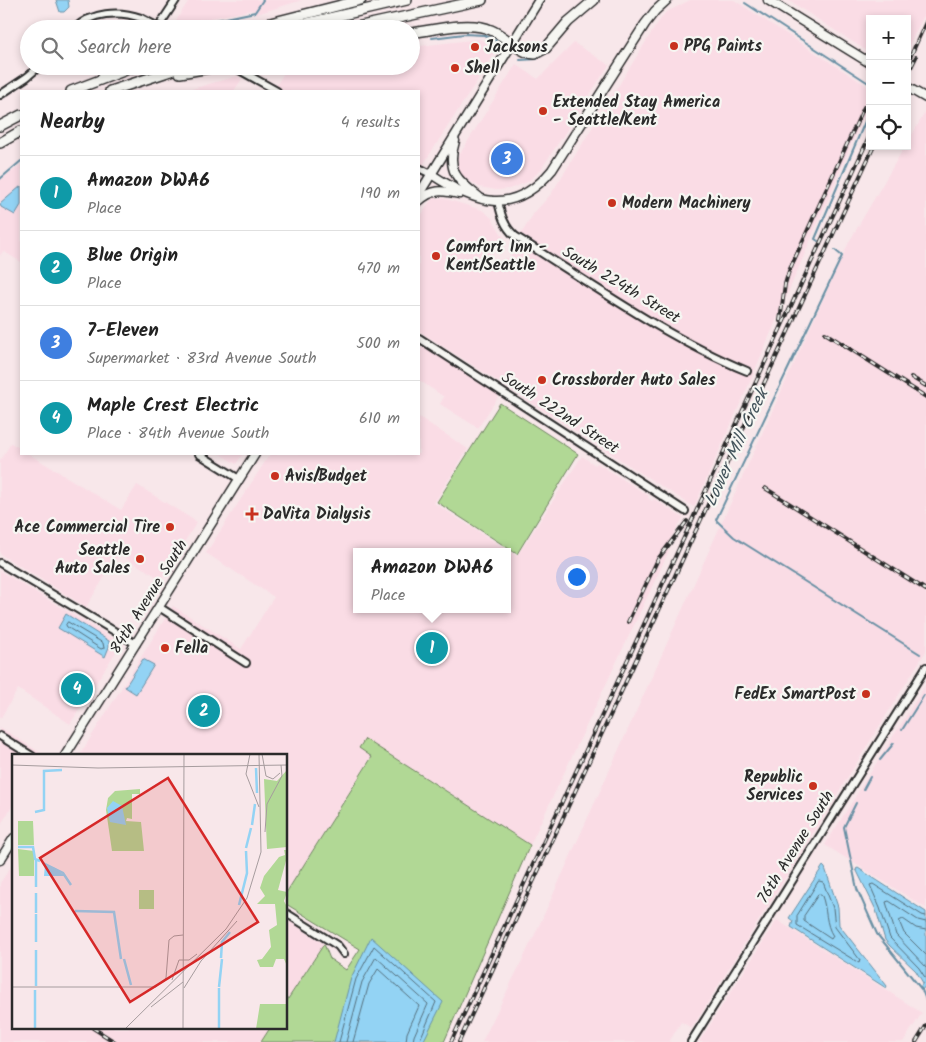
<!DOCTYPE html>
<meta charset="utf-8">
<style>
:root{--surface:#fff;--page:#f6f6f6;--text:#222;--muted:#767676;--line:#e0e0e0;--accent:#c8321e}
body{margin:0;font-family:Kalam,sans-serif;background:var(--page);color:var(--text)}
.controls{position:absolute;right:15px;top:15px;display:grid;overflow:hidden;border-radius:0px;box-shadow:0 2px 8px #0003}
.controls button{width:45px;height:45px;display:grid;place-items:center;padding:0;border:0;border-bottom:1px solid var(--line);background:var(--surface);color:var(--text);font:25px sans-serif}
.you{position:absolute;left:576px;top:576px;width:18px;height:18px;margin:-12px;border:4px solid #fff;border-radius:50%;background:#1a73e8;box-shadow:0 0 0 8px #1a73e833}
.badge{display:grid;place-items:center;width:32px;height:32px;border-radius:50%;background:var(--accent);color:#fff;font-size:16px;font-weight:700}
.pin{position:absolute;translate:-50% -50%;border:2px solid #fff;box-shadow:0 1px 5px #0006}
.popup{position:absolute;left:353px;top:548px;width:158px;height:65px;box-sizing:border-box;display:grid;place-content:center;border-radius:0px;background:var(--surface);filter:drop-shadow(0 1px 4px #0005);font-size:16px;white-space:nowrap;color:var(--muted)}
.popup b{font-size:19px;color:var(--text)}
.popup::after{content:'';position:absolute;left:50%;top:100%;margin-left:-10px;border:10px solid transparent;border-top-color:var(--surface)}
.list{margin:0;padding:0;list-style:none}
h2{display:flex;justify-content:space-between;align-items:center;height:65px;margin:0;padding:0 20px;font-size:21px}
h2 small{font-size:16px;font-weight:400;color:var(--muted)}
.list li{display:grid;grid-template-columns:32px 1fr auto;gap:15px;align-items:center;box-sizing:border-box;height:75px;padding:0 20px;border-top:1px solid var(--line)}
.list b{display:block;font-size:19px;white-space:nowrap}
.list p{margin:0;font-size:16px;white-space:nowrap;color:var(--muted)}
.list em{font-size:16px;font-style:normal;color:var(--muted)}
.icon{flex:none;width:28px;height:28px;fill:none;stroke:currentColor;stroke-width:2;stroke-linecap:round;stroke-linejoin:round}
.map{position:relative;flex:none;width:926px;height:1042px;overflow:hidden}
.search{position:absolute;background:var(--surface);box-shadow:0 2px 8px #0003;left:20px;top:20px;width:400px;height:55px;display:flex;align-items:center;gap:12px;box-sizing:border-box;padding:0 18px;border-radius:28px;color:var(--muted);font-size:19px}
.panel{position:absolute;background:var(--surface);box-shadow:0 2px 8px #0003;left:20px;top:90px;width:400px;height:365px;border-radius:0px}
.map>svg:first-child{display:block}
</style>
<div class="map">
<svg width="926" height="1042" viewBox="0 0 926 1042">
<rect width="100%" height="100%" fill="#f8e7ea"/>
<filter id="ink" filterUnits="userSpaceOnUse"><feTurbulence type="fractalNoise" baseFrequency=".02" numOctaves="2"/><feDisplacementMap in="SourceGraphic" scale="10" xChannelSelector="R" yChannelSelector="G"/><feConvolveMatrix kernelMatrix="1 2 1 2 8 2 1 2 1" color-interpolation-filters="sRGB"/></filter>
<g filter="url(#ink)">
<!-- built -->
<g fill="#fadce5" fill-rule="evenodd">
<polygon points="189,0 302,0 257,14 252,10 190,22 188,25 176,21"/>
<polygon points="690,0 734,0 870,88 870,101 749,384 694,507 419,331 419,219 431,200 435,198 443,198 482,210 491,217 504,238 486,261 498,269 501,260 511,257 513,241 616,306 621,298 521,234 534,213 551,194 655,27 665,13"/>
<polygon points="788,0 926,0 926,11 907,49 907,19 870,19 870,53"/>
<polygon points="480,39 497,50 419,171 419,91 273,91 288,66 411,66 411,47"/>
<polygon points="574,43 609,65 540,171 527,182 509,189 497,190 479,187 461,175 457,164 458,157 516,64 538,79"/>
<polygon points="237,76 242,79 234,91 185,91"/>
<polygon points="926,111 926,651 692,1028 681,1022 669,1042 482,1042 537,930 849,242 905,146 907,146 907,143"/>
<polygon points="21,165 21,262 3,251 0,256 0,180"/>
<polygon points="424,345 500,394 478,428 440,404 444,397 419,380 419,353"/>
<path d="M419,417L468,449L434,503L517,556L582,456L595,465L597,463L649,496L648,498L652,501L654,499L683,518L665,548L669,551L530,845L365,739L372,756L286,893V756H79L173,606L241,649L274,597L206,553L270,454H419ZM357,552H507V609H357Z"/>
<polygon points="11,443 21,449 21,454 29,454 121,510 137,485 197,522 161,579 119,554 86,607 0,554 0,461"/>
<polygon points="220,454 243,454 236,464"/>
<polygon points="0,571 114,639 117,644 117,650 70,724 18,689 0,719"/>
<polygon points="926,684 926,908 825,845"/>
<polygon points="0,727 44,755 14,756 14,803 0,826"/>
<polygon points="14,862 14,1028 270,1028 261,1042 0,1042 0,883"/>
<polygon points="286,919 324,944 286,1002"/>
<polygon points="777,920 922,1013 903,1042 699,1042"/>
</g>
<!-- green -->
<g fill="#b1d895" stroke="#6e8260">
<polygon points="500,403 578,454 517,554 437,502"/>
<polygon points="365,739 530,845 444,1042 261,1042 270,1028 286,1028 286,1002 324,944 330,959 346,970 360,949 286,904 286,893 372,757 359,748"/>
</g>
<!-- water -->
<g fill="#93d3f4" stroke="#6990a4">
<polygon points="56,0 68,0 69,7 64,12 60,12"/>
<polygon points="21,186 21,205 15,215 1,207 0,204"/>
<polygon points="66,614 109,641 109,647 105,657 58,628"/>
<polygon points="143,659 154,665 136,694 125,687"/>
<polygon points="823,866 825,868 838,907 839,925 887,986 886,988 791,927 793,921 789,918"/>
<polygon points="858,868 926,912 926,985 922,990 920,987 923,983 916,971 889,945 885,940 876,910 856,869"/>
<polygon points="371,937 443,1002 423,1042 334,1042 351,978"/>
</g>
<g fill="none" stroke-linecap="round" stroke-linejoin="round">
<!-- shore -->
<g stroke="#556e7b" stroke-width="1">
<polygon points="68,622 103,643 104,648 101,649 67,627 66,625"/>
<polygon points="819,881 823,882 833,908 835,927 860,960 859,963 797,925 797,916"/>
<path d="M819,894L822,896C827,909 825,924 833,936L831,939L804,921V916Z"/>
<polyline points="926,916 922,915 873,884 870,885 880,908 890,938 919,968 926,979"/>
<polyline points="926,922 918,920 889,901 886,902 896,935 926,967"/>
<polyline points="926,930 916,928 903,919 899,921 904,933 926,955"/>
<polyline points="339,1042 356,979 374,946 436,1002 419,1042"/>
<polyline points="346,1042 362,982 376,957 428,1004 414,1036 413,1042"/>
<polyline points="353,1042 369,984 378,969 419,1006 407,1033 406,1042"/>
</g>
<!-- stream -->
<g stroke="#6990a4" stroke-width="2">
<polyline points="745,3 870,84"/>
<polyline points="189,29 193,25 255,12 263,0"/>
<polyline points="432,38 464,34 484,35 496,41"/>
<polyline points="520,60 537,59"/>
<polyline points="0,179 21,161"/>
<polyline points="818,241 815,239 870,110"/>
<polyline points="835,250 842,256 716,520 734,537 920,654"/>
<polyline points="902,730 924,695"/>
<polyline points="880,760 894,743"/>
<polyline points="863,790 870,777"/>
<polyline points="856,803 844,827 857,889 877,934 922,990 926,1000"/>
</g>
<defs>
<g id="minor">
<path d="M74,29C91,12 119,10 141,18"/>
<polyline points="157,29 176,0"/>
<polyline points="232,66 277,91"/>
<polyline points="0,95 27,77 40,66"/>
<polyline points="419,168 431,174"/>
<path d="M498,201C501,215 504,226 515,236C590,283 665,337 747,371"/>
<polyline points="419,338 685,511"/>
<polyline points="199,454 239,479"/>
<polyline points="0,563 136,644"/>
<polyline points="159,607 246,663"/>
<polyline points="0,736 32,756"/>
<polyline points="286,913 338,946 344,954"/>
<polyline points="691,1042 926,667"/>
</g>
<g id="major">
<polyline points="768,0 870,63"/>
<polyline points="907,87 926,98"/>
<path d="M455,141C446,171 457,180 479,197"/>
<path d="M431,174C476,204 513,217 552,170L645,24L655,11L667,0"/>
<polyline points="419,194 539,0"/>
<path d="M419,201C432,189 442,190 459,194"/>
<polyline points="65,756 255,454"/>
<polyline points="0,860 14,838"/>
</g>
<g id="highway">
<polyline points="247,29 361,0"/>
<polyline points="282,29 407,0"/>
<polyline points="347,29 482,0"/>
<path d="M411,33C433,30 471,20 491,30C506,36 519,53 535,54L546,48L568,22L594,0"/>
<polyline points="103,73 118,66"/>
<polyline points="180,73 221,66"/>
<polyline points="71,91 137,66"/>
<polyline points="110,91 186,66"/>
<polyline points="0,126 21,115"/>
<polyline points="0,143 21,131"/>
</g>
</defs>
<!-- minor casing -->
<use href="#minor" stroke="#2b2b2b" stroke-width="10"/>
<!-- major casing -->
<use href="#major" stroke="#2b2b2b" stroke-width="11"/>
<!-- highway casing -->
<use href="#highway" stroke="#2b2b2b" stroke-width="12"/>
<!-- minor -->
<use href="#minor" stroke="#f6f6f2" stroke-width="6"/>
<!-- major -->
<use href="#major" stroke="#f6f6f2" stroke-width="8"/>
<!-- highway -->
<use href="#highway" stroke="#f6f6f2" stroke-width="9"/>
<defs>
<g id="rail">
<polyline points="907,64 926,22"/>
<polyline points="907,75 916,57"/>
<polyline points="780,321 785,284 789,271 864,107"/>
<polyline points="825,333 926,397"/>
<polyline points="911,377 926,386"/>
<polyline points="765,488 926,590"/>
<polyline points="628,622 658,559 687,521"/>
<polyline points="93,1028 115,1042"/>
<polyline points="451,1042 870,135"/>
<polyline points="459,1042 874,146"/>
<polyline points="916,1042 926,1026"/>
</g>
</defs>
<!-- rail casing -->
<use href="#rail" stroke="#2b2b2b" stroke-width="4"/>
<!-- rail -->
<use href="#rail" stroke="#f6f6f2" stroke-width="2" stroke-dasharray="5.5" stroke-linecap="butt"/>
<defs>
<polyline id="minor-bridge" points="141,18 162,29"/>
</defs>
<!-- minor-bridge casing -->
<use href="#minor-bridge" stroke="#2b2b2b" stroke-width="10" stroke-linecap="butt"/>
<!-- minor-bridge -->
<use href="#minor-bridge" stroke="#f6f6f2" stroke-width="6"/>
</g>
</g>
<!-- markers -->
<g fill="#c8321e" stroke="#f6f6f2" stroke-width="2">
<circle cx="674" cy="46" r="5"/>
<circle cx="475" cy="47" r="5"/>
<circle cx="455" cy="68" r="5"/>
<circle cx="543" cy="111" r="5"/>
<circle cx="612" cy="203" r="5"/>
<circle cx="436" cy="256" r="5"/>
<circle cx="542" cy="380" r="5"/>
<circle cx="275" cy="476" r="5"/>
<path d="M249.5 506.5h5v5h5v5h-5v5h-5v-5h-5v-5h5z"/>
<circle cx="170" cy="527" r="5"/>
<circle cx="140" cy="559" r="5"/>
<circle cx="165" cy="648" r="5"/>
<circle cx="866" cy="694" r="5"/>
<circle cx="813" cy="786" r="5"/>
</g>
<g text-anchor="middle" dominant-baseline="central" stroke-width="4.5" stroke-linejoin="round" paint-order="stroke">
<!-- poi labels -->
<g font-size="16" font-weight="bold" fill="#2b2b2b" stroke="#f6f6f2" text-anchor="start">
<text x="684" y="46">PPG Paints</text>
<text x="485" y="47">Jacksons</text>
<text x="465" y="68">Shell</text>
<text x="553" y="102">Extended Stay America<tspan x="553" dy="18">- Seattle/Kent</tspan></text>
<text x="622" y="203">Modern Machinery</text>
<text x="446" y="247">Comfort Inn -<tspan x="446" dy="18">Kent/Seattle</tspan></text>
<text x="552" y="380">Crossborder Auto Sales</text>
<text x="285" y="476">Avis/Budget</text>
<text x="263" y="514">DaVita Dialysis</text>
<text x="160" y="527" text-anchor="end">Ace Commercial Tire</text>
<text x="130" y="550" text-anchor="end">Seattle<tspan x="130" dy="18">Auto Sales</tspan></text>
<text x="175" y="648">Fella</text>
<text x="856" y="694" text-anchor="end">FedEx SmartPost</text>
<text x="803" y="777" text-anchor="end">Republic<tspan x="803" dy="18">Services</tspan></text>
</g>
<!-- street labels -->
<g font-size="16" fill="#2b2b2b" stroke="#f6f6f2">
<text transform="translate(621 285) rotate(31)">South 224th Street</text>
<text transform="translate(560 413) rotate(33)">South 222nd Street</text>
<text transform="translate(149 597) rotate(-58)">84th Avenue South</text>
<text transform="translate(796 847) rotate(-58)">76th Avenue South</text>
</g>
<!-- water labels -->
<g font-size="18" font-style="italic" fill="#45555d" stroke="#f6f6f2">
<text transform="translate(737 448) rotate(-65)">Lower Mill Creek</text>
</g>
</g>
<!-- overview -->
<g transform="translate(12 754)">
<rect width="275" height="275" fill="#f8e7ea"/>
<path d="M275,16V93L255,95L252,25L265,27ZM128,35V40H120V65L115,64L114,67L129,68L132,97H100L94,56L96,44L103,37ZM21,67L22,91H6V67ZM6,95L22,97V122H7ZM272,96H275V103L266,136L275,138L272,147L275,153V212L272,205H264L261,213H248L245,206L250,205L259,193L257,176L265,171L263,150H245L253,142L248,134L252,122L267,103L273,101ZM127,136H142V155H127ZM248,250H275V275H244Z" fill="#b1d895"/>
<path d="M101,47L110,52L114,71L98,68L95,54ZM33,111L43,114L53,122H32Z" fill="#93d3f4"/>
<path fill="none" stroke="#93d3f4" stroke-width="2.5" d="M244,14L245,39M23,58L32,56V17L50,16M240,71L243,50M6,93H21L23,105L28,107M234,94L239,74M24,105V133M31,109L51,119L59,131M24,139V159M227,151L235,119L234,97M63,157L102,158L109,205M24,160V188M209,204L210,188L218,178M112,205L119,231M24,232V196M207,233L210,205M23,275V236M207,275V234"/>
<path fill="none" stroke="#a69c9e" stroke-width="1" d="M238,0L234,20L247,53M250,0L254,22L261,25L268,19M0,11L86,14L275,11M253,78L255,50L270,22L269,11M160,226L167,206H177L185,200M0,233H144L154,224L157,186L162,182L171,181M172,234L189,207L225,167M139,253L171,228M113,275L214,175L235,144L249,98L247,0M171,275L172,0"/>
<path fill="#d62828" fill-opacity="0.15" stroke="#d62828" stroke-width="2.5" d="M156,24L246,168L118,248L28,104Z"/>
<rect width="275" height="275" fill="none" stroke="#2b2b2b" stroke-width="2.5"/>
</g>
</svg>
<div class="controls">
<button>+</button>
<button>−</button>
<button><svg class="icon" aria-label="locate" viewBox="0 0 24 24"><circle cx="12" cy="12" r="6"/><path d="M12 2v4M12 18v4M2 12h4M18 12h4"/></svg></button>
</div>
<div class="you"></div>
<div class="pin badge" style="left:432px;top:648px;background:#0f9aa8">1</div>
<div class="popup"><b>Amazon DWA6</b>Place</div>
<div class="pin badge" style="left:204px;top:711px;background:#0f9aa8">2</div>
<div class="pin badge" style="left:507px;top:159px;background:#3f7fe0">3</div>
<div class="pin badge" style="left:77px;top:689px;background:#0f9aa8">4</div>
<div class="search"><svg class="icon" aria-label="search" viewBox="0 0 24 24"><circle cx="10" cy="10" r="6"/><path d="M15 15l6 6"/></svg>Search here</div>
<section class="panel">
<h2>Nearby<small>4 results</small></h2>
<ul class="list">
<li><span class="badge" style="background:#0f9aa8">1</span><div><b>Amazon DWA6</b><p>Place</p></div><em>190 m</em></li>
<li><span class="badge" style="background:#0f9aa8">2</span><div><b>Blue Origin</b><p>Place</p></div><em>470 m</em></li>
<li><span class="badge" style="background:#3f7fe0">3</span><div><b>7-Eleven</b><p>Supermarket · 83rd Avenue South</p></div><em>500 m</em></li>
<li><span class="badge" style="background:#0f9aa8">4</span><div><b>Maple Crest Electric</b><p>Place · 84th Avenue South</p></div><em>610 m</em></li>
</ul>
</section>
</div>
